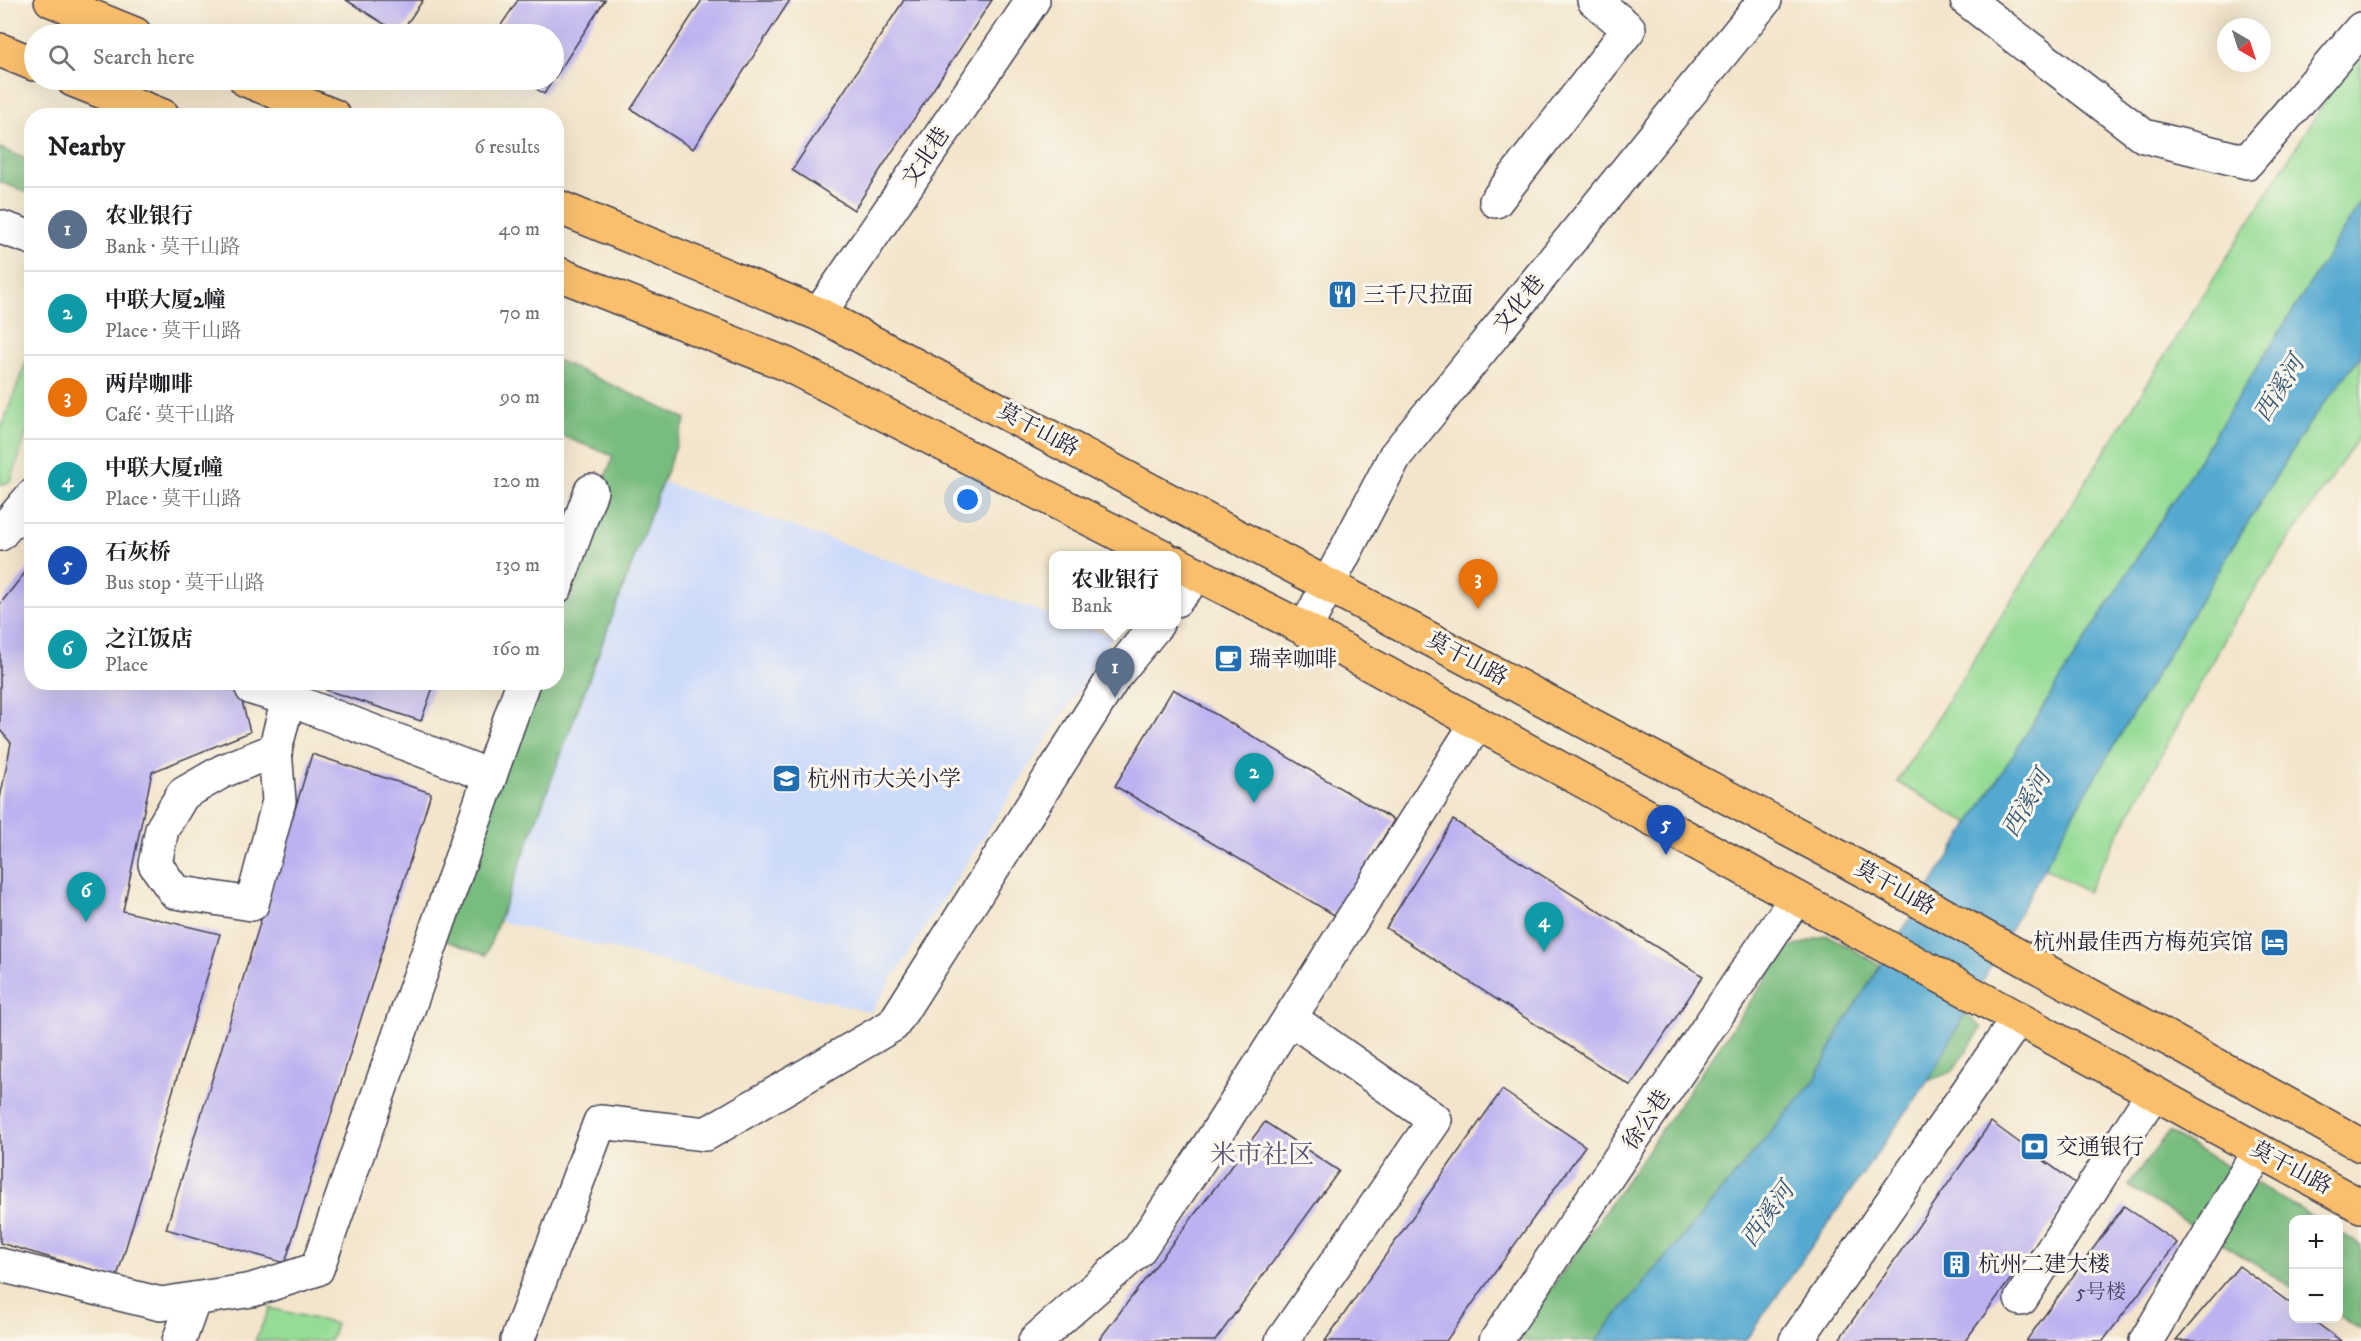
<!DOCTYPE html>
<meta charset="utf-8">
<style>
:root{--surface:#fff;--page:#f6f6f6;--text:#202124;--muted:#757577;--line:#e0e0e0;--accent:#7c3aed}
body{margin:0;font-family:"IM FELL DW Pica","Noto Serif SC",serif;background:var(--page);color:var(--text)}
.controls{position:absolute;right:18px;bottom:18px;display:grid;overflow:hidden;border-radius:12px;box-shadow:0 6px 24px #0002}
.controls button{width:54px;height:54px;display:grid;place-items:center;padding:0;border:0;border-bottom:2px solid var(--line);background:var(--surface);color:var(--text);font:30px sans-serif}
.compass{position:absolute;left:2217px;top:18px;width:54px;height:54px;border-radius:50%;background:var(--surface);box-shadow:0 6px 24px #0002;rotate:141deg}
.you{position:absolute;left:968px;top:500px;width:21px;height:21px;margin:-15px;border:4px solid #fff;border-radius:50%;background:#1a73e8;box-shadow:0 0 0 9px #1a73e833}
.badge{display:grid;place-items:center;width:39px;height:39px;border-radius:50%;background:var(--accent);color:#fff;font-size:20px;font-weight:700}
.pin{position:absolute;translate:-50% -50px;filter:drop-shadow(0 2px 3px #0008)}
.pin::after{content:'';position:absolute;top:32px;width:21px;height:18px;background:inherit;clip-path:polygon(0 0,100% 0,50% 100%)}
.popup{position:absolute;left:1049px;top:551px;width:132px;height:78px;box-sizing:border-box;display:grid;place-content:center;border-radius:12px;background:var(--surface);filter:drop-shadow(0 2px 4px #0005);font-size:20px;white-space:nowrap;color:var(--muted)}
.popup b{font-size:22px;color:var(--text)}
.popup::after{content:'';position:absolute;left:50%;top:100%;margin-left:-12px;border:12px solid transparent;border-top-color:var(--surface)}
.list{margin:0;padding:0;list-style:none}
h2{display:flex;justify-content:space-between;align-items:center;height:78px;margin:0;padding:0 24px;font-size:26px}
h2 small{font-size:20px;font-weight:400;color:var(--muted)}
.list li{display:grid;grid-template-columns:39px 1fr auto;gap:18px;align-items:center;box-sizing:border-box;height:84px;padding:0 24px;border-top:2px solid var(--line)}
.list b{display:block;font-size:22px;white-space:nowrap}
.list p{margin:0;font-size:20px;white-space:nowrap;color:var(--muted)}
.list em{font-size:20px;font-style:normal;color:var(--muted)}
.icon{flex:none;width:33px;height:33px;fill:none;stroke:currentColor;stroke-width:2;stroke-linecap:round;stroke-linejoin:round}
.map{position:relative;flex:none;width:2361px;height:1341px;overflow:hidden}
.search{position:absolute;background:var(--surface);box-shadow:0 6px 24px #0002;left:24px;top:24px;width:540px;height:66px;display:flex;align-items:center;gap:15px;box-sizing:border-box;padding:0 21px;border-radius:33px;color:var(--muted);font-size:22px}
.panel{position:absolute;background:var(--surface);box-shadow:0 6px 24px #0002;left:24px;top:108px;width:540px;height:582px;border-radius:24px}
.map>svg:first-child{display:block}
</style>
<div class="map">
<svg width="2361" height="1341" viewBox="0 0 2361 1341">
<rect width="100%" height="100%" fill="#fbf7ec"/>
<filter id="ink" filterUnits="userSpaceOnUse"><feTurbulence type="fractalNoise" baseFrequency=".0167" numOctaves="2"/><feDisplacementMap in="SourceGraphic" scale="12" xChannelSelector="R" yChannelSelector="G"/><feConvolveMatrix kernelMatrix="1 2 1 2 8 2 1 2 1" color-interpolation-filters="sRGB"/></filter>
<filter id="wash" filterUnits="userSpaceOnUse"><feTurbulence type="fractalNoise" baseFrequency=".008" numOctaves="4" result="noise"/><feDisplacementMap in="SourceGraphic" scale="24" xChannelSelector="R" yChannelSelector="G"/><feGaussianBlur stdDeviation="1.35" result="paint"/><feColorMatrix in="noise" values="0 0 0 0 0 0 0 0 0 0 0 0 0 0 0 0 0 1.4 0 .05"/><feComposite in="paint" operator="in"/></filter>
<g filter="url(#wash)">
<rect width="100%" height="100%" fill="#f3e5cc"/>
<!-- built -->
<polygon fill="#cddbfa" points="663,482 1053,616 1054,624 1078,625 1113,636 871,1012 498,921"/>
<!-- green -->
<g fill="#96dc95" stroke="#5c7f68" stroke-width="1.5">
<polygon points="2361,44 2361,434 2237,616 2087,892 1897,782"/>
<polygon points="31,348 31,419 11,482 0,484 0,432"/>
<polygon points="270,1308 336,1324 330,1341 255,1341"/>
</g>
<!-- forest -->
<g fill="#78bc7e" stroke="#4d6f5c" stroke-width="1.5">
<polygon points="0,148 31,161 31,194 0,182"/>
<polygon points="557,360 686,419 486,955 441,939 532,683 556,682 557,614 613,456 557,434"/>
<polygon points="1827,935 1965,1013 1982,1028 1952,1072 1928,1081 1910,1063 1839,1031 1815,1080 1595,1341 1515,1341 1787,949"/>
<polygon points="2168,1132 2317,1219 2294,1220 2293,1288 2128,1186"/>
<polygon points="2339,1232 2361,1246 2361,1330 2339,1316"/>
</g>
<!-- water -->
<polygon fill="#54a9d0" stroke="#3b6686" stroke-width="1.5" points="2361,202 2361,356 2308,425 2206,591 2074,813 1928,1081 1745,1341 1595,1341 1815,1080 1839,1031"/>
<g id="blocks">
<!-- building -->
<g fill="#bdb2f0">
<polygon points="346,0 423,0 400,34"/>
<polygon points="518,0 605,0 554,79 554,34 495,34"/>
<polygon points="702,0 790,0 693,149 631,109"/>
<polygon points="904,0 992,0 854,210 792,170"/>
<polygon points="523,80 553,80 544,94"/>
<polygon points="32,564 32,682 237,682 250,732 152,772 123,911 220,934 117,1277 0,1243 0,799 11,743 0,730 0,604"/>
<polygon points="328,682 435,682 421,721 326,690"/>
<polygon points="1173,689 1394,820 1336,916 1115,786"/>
<polygon points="312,754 431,793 285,1263 166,1229"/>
<polygon points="1453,820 1703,976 1631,1086 1386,928"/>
<polygon points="1502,1090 1585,1146 1446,1341 1325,1341"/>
<polygon points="1265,1122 1339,1171 1215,1341 1098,1341"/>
<polygon points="1991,1122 2079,1186 1965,1341 1838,1341"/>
<polygon points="2124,1206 2177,1243 2103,1341 2026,1341"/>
<polygon points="2239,1266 2294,1306 2294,1318 2310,1318 2341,1341 2176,1341"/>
</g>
</g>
</g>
<g filter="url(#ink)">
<use href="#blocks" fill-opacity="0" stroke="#413f51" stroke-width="1.5"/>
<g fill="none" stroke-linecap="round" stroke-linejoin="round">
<defs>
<g id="minor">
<polyline points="1967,0 2144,136 2247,162 2361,29"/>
<polyline points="1496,201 1629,29 1594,0"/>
<polyline points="0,227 32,238"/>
<polyline points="819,314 1033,0"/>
<polyline points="0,534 32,496"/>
<polyline points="556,587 591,491"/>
<polyline points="1176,600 1198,574"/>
<polyline points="1305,629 1395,456 1765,0"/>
<polyline points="253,682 252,688 288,699 275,750 223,771 183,794 162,829 155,864 175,892 252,904 279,801 275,750"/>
<polyline points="288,699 490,776"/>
<polyline points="0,1265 161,1304 252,1290 317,1269 523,682"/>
<polyline points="2021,1299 2153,1093"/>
<polyline points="179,1341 194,1299"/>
<polyline points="517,1341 600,1122 706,1134 893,1025 1114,677 1157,624"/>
<polyline points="1035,1341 1138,1251 1199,1161 1477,723"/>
<polyline points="1282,1341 1435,1120 1290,1018"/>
<polyline points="1496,1341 1796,898"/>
<polyline points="1796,1341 2017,1020"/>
<polyline points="2146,1341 2259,1151"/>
</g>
<g id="major">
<polyline points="51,0 135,34"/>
<polyline points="0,50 34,64"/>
<polyline points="73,80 163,116"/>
<polyline points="246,80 334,116"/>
<polyline points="556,206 819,314 1832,853 2361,1145"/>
<polyline points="556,273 786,364 1162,556"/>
<polyline points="1176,563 1305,629 2361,1206"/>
</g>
</defs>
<!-- minor casing -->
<use href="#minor" stroke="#413f51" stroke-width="36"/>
<!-- major casing -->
<use href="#major" stroke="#413f51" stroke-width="36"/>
<!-- minor -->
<use href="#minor" stroke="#fff" stroke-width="33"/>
<!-- major -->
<use href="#major" stroke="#f9bf6d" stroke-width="33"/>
</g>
</g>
<!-- icons -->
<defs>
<symbol id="restaurant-square" viewBox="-11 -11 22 22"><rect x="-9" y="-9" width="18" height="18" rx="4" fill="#1f6fb2" stroke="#fbf7ec"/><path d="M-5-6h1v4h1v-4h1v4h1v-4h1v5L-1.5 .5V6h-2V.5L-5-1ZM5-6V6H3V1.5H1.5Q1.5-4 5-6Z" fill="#fff"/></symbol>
<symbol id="cafe-square" viewBox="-11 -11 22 22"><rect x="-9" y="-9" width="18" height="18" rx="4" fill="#1f6fb2" stroke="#fbf7ec"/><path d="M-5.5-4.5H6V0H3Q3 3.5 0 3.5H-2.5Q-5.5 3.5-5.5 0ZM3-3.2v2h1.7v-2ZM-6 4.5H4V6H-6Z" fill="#fff"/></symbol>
<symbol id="school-square" viewBox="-11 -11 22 22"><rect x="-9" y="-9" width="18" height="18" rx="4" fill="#1f6fb2" stroke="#fbf7ec"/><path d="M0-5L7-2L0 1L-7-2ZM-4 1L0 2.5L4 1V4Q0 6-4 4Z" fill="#fff"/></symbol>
<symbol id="hotel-square" viewBox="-11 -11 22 22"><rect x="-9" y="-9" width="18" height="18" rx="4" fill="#1f6fb2" stroke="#fbf7ec"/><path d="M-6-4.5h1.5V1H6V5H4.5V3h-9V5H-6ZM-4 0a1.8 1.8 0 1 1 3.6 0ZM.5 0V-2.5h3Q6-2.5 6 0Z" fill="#fff"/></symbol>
<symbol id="bank-square" viewBox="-11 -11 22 22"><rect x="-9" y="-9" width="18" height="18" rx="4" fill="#1f6fb2" stroke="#fbf7ec"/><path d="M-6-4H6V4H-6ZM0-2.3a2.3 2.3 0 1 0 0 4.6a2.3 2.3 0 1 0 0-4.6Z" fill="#fff"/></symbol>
<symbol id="building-square" viewBox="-11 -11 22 22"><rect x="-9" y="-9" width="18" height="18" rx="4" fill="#1f6fb2" stroke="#fbf7ec"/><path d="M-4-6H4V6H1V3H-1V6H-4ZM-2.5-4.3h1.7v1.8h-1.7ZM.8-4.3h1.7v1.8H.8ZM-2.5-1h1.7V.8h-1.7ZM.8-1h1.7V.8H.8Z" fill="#fff"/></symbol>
</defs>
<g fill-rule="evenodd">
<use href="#restaurant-square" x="1326" y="278" width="33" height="33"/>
<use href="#cafe-square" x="1212" y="642" width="33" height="33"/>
<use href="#school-square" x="770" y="762" width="33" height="33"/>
<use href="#hotel-square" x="2258" y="926" width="33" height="33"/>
<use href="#bank-square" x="2018" y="1130" width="33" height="33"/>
<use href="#building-square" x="1940" y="1248" width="33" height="33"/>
</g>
<g text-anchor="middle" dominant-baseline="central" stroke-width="6" stroke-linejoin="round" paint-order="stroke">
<!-- number labels -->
<g font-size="20" fill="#494668">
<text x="2101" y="1292">5号楼</text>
</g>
<!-- street labels -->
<g font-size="22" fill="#22223b" stroke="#fbf7ec">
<text transform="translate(926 157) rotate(-56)">文北巷</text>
<text transform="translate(1519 304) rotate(-51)">文化巷</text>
<text transform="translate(1038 430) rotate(28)">莫干山路</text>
<text transform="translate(1467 659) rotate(28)">莫干山路</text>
<text transform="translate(1895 888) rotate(29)">莫干山路</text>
<text transform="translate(1647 1120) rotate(-56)">徐公巷</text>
<text transform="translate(2291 1168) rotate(28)">莫干山路</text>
</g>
<!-- poi labels -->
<g font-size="22" fill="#22223b" stroke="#fbf7ec" text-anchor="start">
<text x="1363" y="295">三千尺拉面</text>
<text x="1249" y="659">瑞幸咖啡</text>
<text x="807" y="779">杭州市大关小学</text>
<text x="2253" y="942" text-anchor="end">杭州最佳西方梅苑宾馆</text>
<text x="2056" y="1147">交通银行</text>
<text x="1978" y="1264">杭州二建大楼</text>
</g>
<!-- water labels -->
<g font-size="24" font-style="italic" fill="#365877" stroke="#fbf7ec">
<text transform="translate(2280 389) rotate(-58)">西溪河</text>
<text transform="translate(2027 804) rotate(-60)">西溪河</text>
<text transform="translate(1768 1215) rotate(-54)">西溪河</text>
</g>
<!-- quarter labels -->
<g font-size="26" fill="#58547a" stroke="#fbf7ec">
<text x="1262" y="1155">米市社区</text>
</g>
</g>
</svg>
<div class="controls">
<button>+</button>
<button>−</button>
</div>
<svg class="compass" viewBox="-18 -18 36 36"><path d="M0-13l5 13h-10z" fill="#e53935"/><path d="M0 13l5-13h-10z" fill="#757577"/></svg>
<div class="you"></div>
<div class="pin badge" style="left:1115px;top:698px;background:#5c6f8a">1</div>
<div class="popup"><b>农业银行</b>Bank</div>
<div class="pin badge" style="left:1254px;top:803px;background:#0f9aa8">2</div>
<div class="pin badge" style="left:1478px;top:609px;background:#e8710a">3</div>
<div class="pin badge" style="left:1544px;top:952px;background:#0f9aa8">4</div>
<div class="pin badge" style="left:1666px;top:855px;background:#1a4fb4">5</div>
<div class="pin badge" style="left:86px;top:922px;background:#0f9aa8">6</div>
<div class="search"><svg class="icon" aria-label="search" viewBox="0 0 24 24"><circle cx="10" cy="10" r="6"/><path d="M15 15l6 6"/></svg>Search here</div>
<section class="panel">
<h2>Nearby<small>6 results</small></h2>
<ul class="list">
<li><span class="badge" style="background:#5c6f8a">1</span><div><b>农业银行</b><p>Bank · 莫干山路</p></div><em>40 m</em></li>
<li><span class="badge" style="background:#0f9aa8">2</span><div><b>中联大厦2幢</b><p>Place · 莫干山路</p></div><em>70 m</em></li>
<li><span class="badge" style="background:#e8710a">3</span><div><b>两岸咖啡</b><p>Café · 莫干山路</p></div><em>90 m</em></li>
<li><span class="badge" style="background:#0f9aa8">4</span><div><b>中联大厦1幢</b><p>Place · 莫干山路</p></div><em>120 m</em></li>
<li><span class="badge" style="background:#1a4fb4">5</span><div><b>石灰桥</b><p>Bus stop · 莫干山路</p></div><em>130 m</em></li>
<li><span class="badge" style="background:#0f9aa8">6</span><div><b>之江饭店</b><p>Place</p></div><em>160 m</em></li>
</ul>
</section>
</div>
